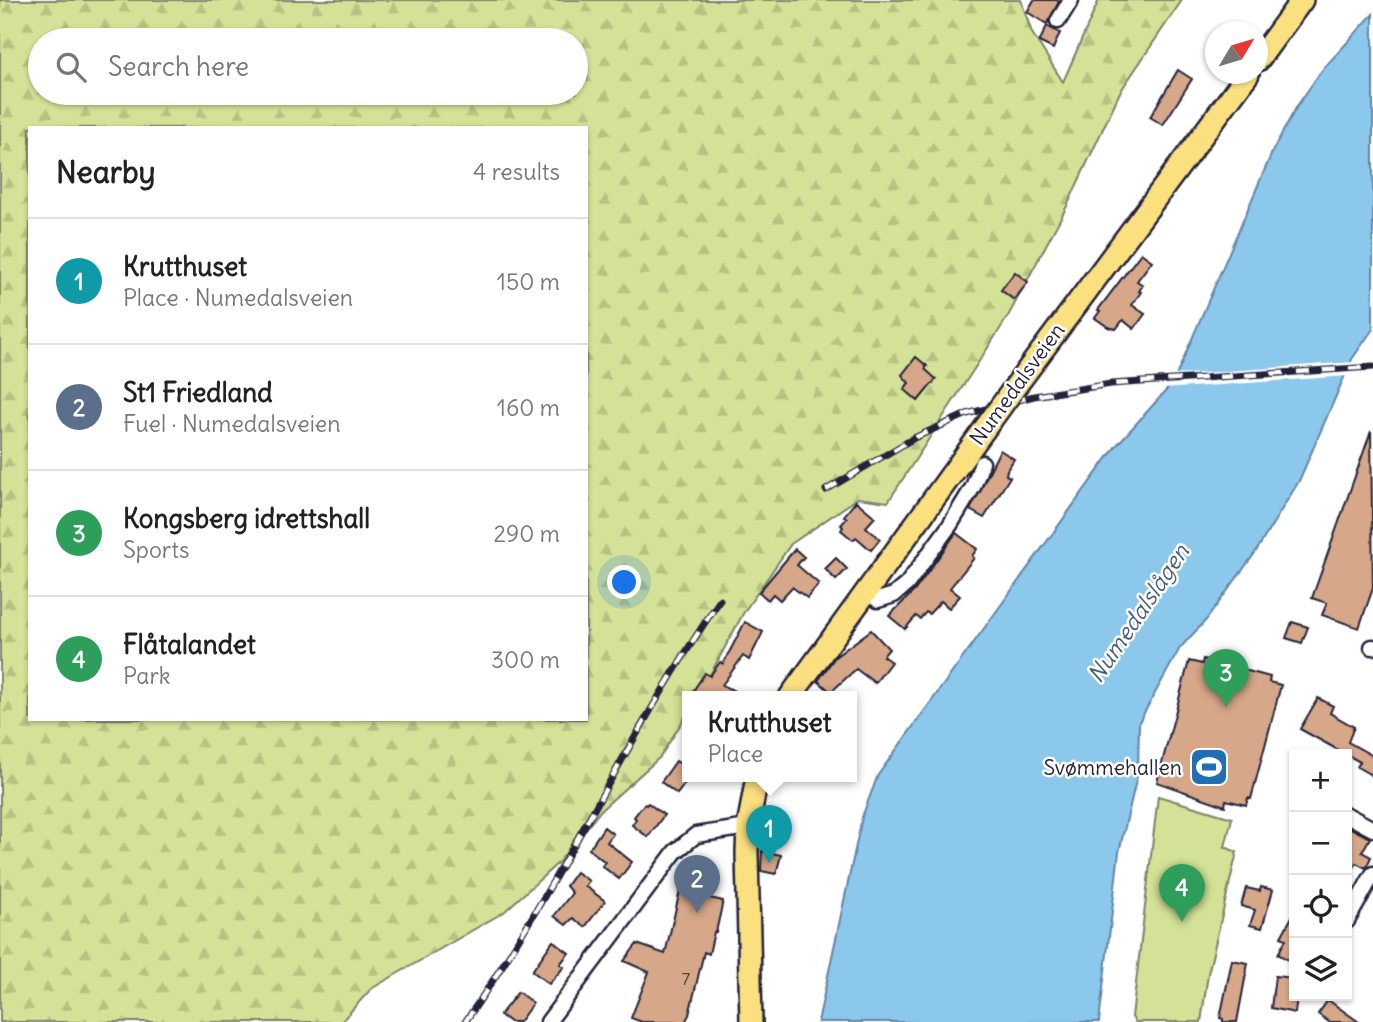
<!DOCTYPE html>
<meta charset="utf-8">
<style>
:root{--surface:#fff;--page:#f6f6f6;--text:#222;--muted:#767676;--line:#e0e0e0;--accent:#2563eb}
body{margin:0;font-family:Delius,sans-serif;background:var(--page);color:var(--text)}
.controls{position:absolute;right:21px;bottom:21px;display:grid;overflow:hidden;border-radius:0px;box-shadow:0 2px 5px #0004}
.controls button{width:63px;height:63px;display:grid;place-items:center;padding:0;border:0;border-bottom:2px solid var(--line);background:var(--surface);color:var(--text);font:35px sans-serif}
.compass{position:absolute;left:1205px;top:21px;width:63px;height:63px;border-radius:50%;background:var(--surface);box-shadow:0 2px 5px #0004;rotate:52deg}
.you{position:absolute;left:625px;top:583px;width:24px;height:24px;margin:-18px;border:5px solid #fff;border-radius:50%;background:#1a73e8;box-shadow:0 0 0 10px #1a73e833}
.badge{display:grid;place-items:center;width:46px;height:46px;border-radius:50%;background:var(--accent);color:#fff;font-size:23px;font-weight:700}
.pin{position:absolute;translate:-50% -58px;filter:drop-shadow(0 2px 4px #0008)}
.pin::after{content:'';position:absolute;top:37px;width:24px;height:21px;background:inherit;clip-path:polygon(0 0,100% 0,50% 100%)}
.popup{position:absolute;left:682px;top:691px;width:175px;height:91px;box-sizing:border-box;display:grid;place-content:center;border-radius:0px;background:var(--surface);filter:drop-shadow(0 2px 5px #0005);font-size:23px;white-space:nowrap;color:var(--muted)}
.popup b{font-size:26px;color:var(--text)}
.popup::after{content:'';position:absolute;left:50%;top:100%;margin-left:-14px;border:14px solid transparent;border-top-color:var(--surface)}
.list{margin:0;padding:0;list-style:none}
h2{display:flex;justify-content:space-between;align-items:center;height:91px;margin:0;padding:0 28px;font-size:30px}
h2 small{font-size:23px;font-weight:400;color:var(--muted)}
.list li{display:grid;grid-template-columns:46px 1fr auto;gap:21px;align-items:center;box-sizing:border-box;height:126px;padding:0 28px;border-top:2px solid var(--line)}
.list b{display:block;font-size:26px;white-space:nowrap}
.list p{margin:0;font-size:23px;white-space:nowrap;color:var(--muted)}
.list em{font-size:23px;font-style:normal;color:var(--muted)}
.icon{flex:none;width:38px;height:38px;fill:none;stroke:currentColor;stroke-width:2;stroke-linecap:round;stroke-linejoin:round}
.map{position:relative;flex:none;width:1373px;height:1022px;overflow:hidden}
.search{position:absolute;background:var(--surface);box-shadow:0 2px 5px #0004;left:28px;top:28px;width:560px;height:77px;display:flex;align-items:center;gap:18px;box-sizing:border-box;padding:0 24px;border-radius:38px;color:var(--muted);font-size:26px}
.panel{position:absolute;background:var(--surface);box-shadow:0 2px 5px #0004;left:28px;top:126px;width:560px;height:595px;border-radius:0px}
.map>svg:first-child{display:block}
</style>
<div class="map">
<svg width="1373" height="1022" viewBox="0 0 1373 1022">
<defs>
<pattern id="forest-firs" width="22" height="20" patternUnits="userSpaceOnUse" patternTransform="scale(1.75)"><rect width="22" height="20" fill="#d3e296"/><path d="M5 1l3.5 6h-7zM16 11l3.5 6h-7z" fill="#b5c282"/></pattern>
</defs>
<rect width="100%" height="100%" fill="#fff"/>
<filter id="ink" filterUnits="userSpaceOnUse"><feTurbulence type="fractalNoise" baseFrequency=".0143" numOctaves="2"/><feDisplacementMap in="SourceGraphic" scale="14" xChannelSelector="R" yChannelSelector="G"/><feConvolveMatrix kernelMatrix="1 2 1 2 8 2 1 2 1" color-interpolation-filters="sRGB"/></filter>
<g filter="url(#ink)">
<!-- green -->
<polygon fill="#d3e296" stroke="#7a8268" stroke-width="2" points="1158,796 1232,818 1225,847 1237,852 1208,974 1201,1022 1135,1022 1132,1017"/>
<!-- forest -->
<path fill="url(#forest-firs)" stroke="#7a8268" stroke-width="2" fill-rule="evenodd" d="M0,0H1021L1032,33L1063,82L1099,0H1182L1120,92L1067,206L1007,318L888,502L858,498L791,544L744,612L698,697H687V714L660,757L601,810L559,862L504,912L371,989L341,1022H0ZM40,40H576V93H40ZM30,128H586V719H30Z"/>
<!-- water -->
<polygon fill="#8cc7ec" stroke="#6285a5" stroke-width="2" points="1373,14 1373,329 1352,359 1299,481 1255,553 1206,620 1180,648 1139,722 1138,772 1119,852 1099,1022 818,1022 862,817 878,775 1116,446 1173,383 1274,148 1297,106 1322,70"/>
<!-- pier -->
<polygon fill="#fff" points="1354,362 1349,376 1163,389 1173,375"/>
<!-- building -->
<g fill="#d6a788" stroke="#22223b" stroke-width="2">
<polygon points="1034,0 1060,0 1047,24 1027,12"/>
<polygon points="1047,26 1060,33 1053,49 1039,42"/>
<polygon points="1178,70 1192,79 1163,125 1150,117"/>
<polygon points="1141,253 1152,261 1137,281 1143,285 1139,291 1141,292 1132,305 1145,314 1134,329 1123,320 1116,329 1108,327 1095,318 1100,311 1098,310"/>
<polygon points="1015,272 1028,282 1014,300 1001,290"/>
<polygon points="916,357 927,366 925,369 936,379 918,401 904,389 909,383 902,375"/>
<polygon points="1371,431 1373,588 1359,628 1322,615 1327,603 1312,598"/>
<polygon points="1000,450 1014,459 1007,470 1006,475 1010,477 984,518 970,510"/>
<polygon points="856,501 875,517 866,527 880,539 871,550 856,537 853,540 841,530 843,527 841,525 847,518 844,516"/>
<polygon points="956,533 977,549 972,556 974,558 950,588 960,596 949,608 941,601 929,614 926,612 920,619 916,616 905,629 889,616 915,590"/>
<polygon points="795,549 804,557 797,565 819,584 807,598 792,587 780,600 773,594 768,600 759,592"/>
<polygon points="836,558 847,569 836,580 825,569"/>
<polygon points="745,622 763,632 749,660 743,656 722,685 747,697 689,697 705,673 710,676 720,662 723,664"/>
<polygon points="1292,622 1308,627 1302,643 1286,638"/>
<polygon points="871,630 889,649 883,656 891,662 875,683 856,669 831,692 818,681 835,657"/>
<polygon points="1203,659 1270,677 1269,682 1281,685 1251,799 1248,798 1246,805 1226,800 1225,806 1157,782 1189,661 1202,664"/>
<polygon points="1318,698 1333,706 1330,713 1354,727 1348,742 1373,756 1373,776 1357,767 1360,762 1300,729"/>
<polygon points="676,761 687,768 687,781 677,794 661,782"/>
<polygon points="648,803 664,815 648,837 632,825 636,819 634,817 644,804 646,805"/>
<polygon points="604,827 613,834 607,842 632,862 619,879 602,866 605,862 589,849"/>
<polygon points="1349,827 1370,838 1362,852 1371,857 1366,868 1356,863 1347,881 1347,856 1351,849 1347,847 1347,832"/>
<polygon points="762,851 781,855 776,874 761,871"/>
<polygon points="576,872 589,881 585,886 605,901 585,927 573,918 566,925 554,916 572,893 566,886"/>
<polygon points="1261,887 1273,890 1262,928 1250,925 1255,910 1241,906 1246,888 1260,891"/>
<polygon points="680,891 723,901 716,932 714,932 709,954 704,952 689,1015 685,1022 642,1022 631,1018 649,972 624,961 637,944 665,954"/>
<polygon points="1294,913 1294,963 1278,954 1286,939 1281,937"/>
<polygon points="553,941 569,953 560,964 564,967 549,984 532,971"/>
<polygon points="1232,960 1248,963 1237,1022 1223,1022 1223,1019 1220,1018"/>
<polygon points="1275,976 1294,978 1294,996 1297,996 1295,1013 1271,1008"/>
<polygon points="518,992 533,1003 519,1022 510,1022 500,1015"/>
<polygon points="1328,1000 1359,1022 1329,1022 1318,1014"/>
</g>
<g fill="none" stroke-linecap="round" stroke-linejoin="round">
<defs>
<g id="street">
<polyline points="1058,21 1071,0"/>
<polyline points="866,592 878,600 894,595 907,584 950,525 973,487 982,463"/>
<polyline points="1372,647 1373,647"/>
<polyline points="1347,815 1373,829"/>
<polyline points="1347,921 1373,874"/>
<polyline points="548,1022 675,852 696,835 748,827"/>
</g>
<g id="primary">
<polyline points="1258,60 1302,0"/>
<polyline points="1012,391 1248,74"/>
<polyline points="790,697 991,420"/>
<polyline points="751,1022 747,853 748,827 757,777"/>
</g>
</defs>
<!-- street casing -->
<use href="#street" stroke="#22223b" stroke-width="19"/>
<!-- primary casing -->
<use href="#primary" stroke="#22223b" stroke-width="26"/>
<!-- street -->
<use href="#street" stroke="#fff" stroke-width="14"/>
<!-- primary -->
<use href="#primary" stroke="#fbe080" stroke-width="21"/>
<defs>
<g id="rail">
<polyline points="826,490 914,438 967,414 1034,396 1111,384 1373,367"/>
<path d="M465,1022C559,887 627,736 720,600"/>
</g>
</defs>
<!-- rail casing -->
<use href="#rail" stroke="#22223b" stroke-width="7"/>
<!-- rail -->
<use href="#rail" stroke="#fff" stroke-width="4.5" stroke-dasharray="13" stroke-linecap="butt"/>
<defs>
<polyline id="primary-bridge" points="991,420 1012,391"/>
</defs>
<!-- primary-bridge casing -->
<use href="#primary-bridge" stroke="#22223b" stroke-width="26" stroke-linecap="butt"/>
<!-- primary-bridge -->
<use href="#primary-bridge" stroke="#fbe080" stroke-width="21"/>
</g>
</g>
<!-- icons -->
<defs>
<symbol id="stadium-square" viewBox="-11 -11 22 22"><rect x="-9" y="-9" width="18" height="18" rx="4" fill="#1f6fb2" stroke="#fff"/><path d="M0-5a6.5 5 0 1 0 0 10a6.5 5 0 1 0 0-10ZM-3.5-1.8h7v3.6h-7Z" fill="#fff"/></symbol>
</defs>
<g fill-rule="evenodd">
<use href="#stadium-square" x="1187" y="745" width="44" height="44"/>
</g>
<g text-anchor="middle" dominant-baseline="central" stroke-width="5" stroke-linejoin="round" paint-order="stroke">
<!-- number labels -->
<g font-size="18" fill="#4f434e">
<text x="686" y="978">7</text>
</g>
<!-- street labels -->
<g font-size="21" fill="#22223b" stroke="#fff">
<text transform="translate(1017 384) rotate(-54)">Numedalsveien</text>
</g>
<!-- poi labels -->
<g font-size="21" fill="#22223b" stroke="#fff" text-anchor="end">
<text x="1182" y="767">Svømmehallen</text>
</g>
<!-- water labels -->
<g font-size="23" font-style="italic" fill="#475c79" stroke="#fff">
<text transform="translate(1138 613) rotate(-56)">Numedalslågen</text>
</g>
</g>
</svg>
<div class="controls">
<button>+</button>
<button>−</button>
<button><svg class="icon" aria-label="locate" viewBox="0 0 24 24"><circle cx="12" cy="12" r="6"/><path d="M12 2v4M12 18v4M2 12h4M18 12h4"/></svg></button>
<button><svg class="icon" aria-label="layers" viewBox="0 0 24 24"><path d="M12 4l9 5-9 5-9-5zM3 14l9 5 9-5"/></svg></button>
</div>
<svg class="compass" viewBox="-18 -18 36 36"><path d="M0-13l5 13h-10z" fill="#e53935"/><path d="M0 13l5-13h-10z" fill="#767676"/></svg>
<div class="you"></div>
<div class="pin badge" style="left:769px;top:863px;background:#0f9aa8">1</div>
<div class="popup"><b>Krutthuset</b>Place</div>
<div class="pin badge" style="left:697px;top:913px;background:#5c6f8a">2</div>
<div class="pin badge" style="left:1226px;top:707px;background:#2e9e5b">3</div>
<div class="pin badge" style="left:1182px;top:922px;background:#2e9e5b">4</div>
<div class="search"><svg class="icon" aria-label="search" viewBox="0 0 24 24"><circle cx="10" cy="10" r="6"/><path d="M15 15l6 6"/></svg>Search here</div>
<section class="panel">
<h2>Nearby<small>4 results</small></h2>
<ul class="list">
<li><span class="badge" style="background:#0f9aa8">1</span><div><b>Krutthuset</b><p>Place · Numedalsveien</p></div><em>150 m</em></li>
<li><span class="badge" style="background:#5c6f8a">2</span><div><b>St1 Friedland</b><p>Fuel · Numedalsveien</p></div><em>160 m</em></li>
<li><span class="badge" style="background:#2e9e5b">3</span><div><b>Kongsberg idrettshall</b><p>Sports</p></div><em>290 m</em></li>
<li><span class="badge" style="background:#2e9e5b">4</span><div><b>Flåtalandet</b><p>Park</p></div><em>300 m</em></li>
</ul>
</section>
</div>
